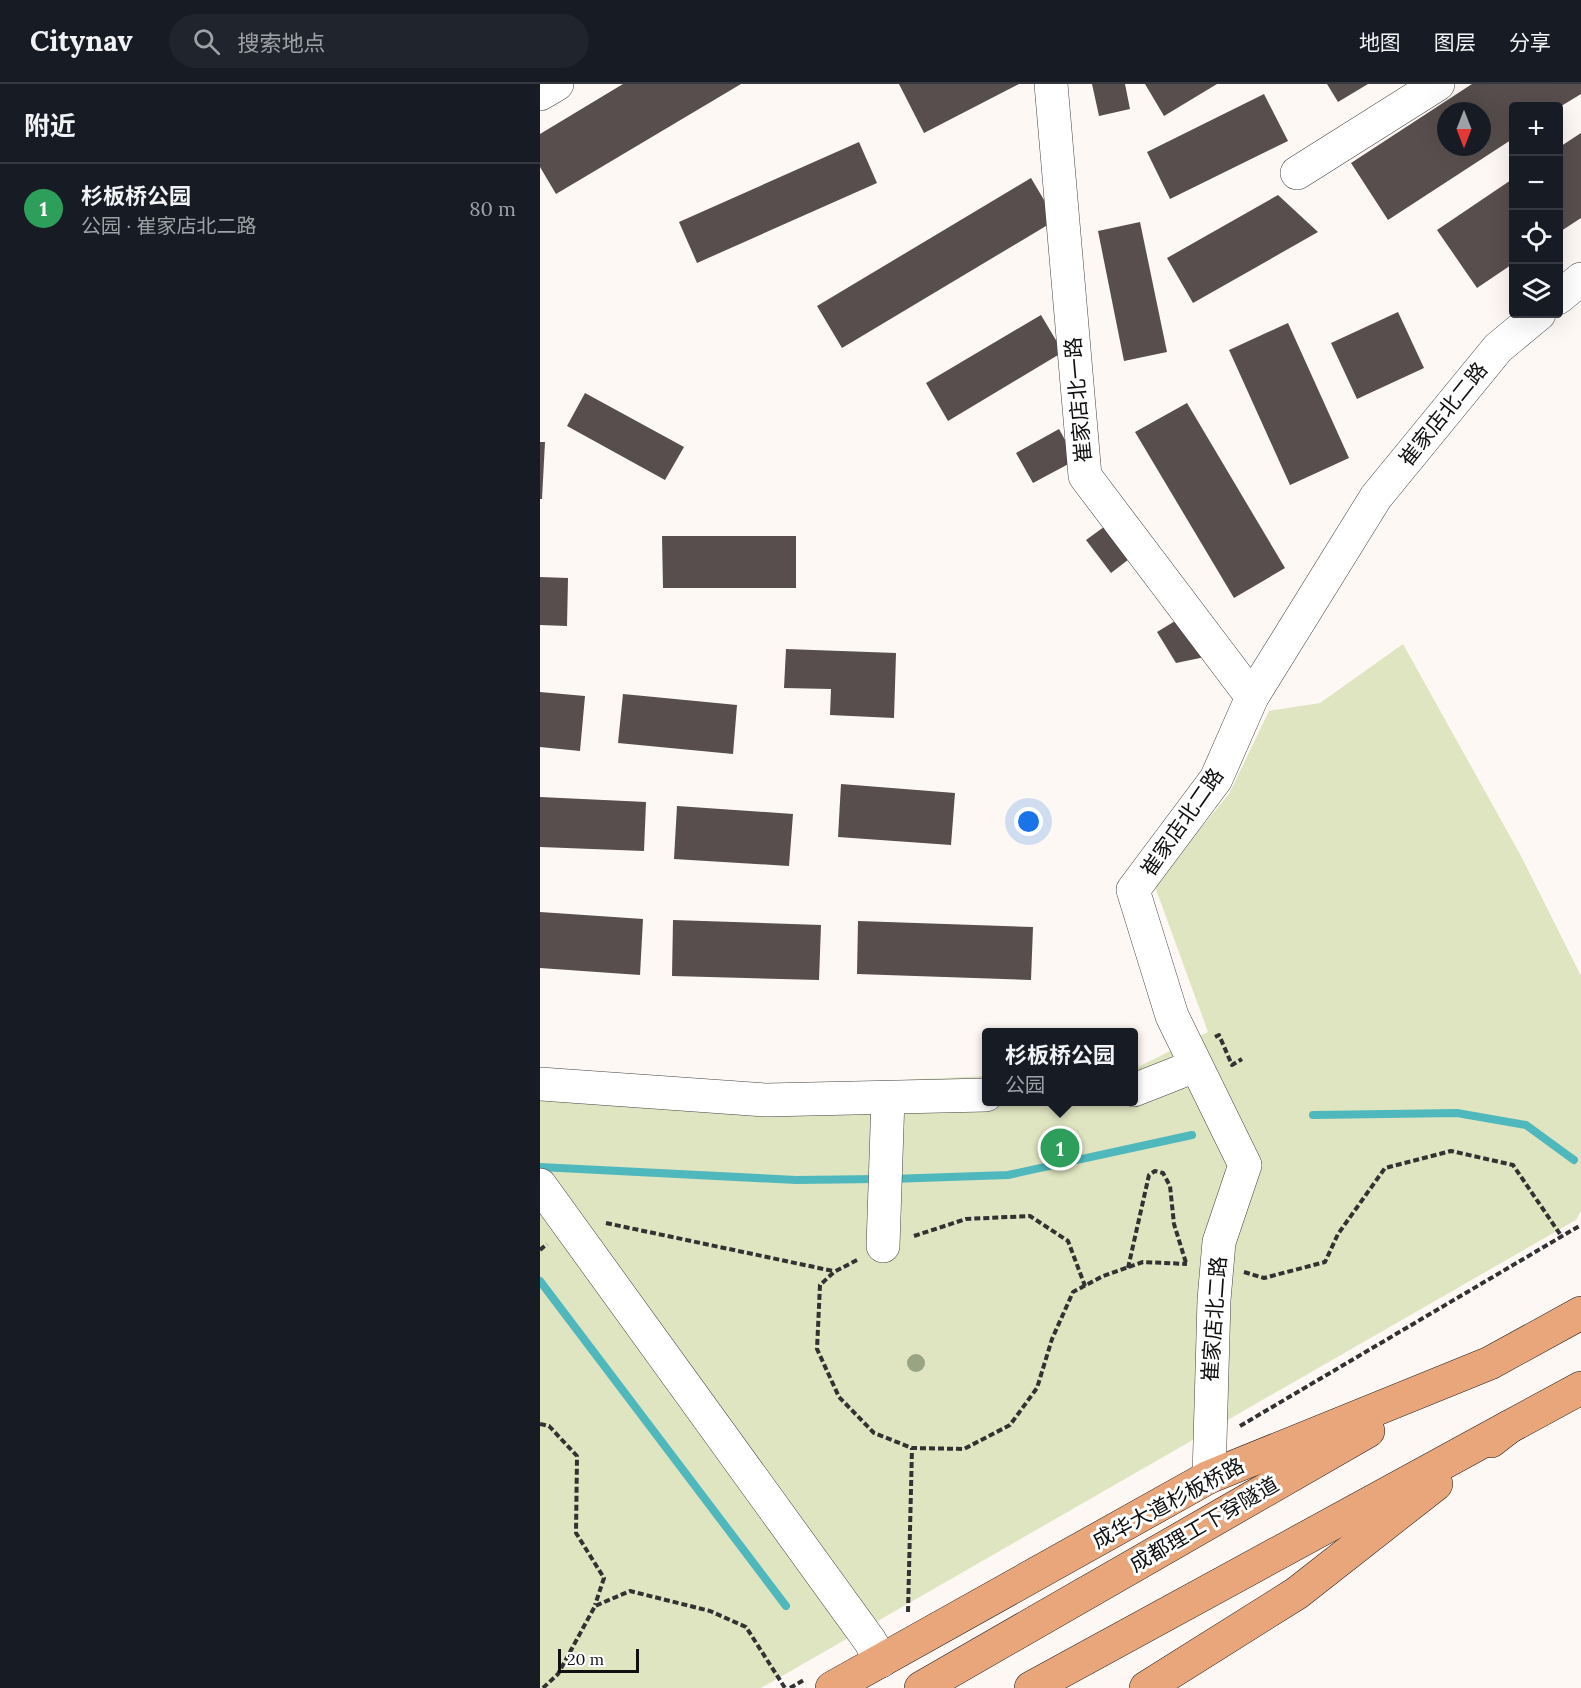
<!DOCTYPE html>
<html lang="zh">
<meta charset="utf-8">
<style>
:root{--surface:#171b24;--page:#20242c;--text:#f1f3f6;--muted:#9ea1a6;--line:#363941;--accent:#d39fb6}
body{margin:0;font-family:Lora,"Noto Sans SC",serif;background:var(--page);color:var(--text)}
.controls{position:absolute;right:18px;top:18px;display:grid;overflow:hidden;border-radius:6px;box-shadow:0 6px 24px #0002}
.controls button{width:54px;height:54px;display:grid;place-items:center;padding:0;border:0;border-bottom:2px solid var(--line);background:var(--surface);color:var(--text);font:30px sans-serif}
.compass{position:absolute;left:897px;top:18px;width:54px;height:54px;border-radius:50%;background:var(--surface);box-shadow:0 6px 24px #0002;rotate:180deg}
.scale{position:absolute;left:18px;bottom:15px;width:81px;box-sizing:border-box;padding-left:6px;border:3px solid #101010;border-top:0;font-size:16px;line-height:21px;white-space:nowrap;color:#101010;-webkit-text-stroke:4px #fff;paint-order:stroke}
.you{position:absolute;left:489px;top:738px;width:21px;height:21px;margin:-15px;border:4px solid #fff;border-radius:50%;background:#1a73e8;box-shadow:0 0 0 9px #1a73e833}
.badge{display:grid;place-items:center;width:39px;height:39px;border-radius:50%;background:var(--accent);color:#fff;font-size:20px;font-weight:700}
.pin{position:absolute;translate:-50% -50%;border:3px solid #fff;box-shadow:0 2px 6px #0006}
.popup{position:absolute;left:442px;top:944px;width:156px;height:78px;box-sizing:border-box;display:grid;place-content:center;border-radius:6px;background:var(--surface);filter:drop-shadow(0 2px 4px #0005);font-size:20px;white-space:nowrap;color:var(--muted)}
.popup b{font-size:22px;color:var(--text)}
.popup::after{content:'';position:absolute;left:50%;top:100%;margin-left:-12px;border:12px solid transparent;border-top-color:var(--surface)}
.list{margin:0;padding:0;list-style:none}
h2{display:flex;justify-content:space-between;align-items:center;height:78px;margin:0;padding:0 24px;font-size:26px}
h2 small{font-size:20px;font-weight:400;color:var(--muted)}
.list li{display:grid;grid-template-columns:39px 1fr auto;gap:18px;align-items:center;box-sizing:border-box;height:90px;padding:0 24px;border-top:2px solid var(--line)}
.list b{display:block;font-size:22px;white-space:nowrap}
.list p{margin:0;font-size:20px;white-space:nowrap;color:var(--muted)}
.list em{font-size:20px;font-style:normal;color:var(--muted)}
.icon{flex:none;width:33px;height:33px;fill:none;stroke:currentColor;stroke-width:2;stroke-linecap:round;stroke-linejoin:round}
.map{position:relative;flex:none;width:1041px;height:1604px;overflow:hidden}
header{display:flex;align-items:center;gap:36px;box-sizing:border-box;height:84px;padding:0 30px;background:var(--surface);border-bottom:2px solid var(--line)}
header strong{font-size:28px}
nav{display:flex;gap:33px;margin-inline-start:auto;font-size:21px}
.search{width:420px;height:54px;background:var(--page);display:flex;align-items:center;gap:15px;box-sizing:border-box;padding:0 21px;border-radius:33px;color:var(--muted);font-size:22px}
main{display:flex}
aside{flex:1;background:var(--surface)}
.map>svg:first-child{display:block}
</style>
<header>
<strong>Citynav</strong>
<div class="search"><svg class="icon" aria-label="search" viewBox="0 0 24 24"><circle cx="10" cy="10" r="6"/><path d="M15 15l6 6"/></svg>搜索地点</div>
<nav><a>地图</a><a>图层</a><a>分享</a></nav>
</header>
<main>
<aside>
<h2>附近<small></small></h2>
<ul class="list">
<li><span class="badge" style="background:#2e9e5b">1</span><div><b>杉板桥公园</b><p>公园 · 崔家店北二路</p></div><em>80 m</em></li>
</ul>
</aside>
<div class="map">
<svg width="1041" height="1604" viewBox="0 0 1041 1604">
<rect width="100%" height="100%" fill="#fef8f4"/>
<!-- green -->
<polygon fill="#e0e5c1" points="863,560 981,772 1041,892 1041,1127 1036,1136 221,1604 0,1604 0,992 255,1001 446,992 446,1018 594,1018 594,985 668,948 614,800 689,710 729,627 780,619"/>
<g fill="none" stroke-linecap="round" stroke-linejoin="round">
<!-- stream -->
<g stroke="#4fb8bd" stroke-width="8">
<polyline points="773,1031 917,1029 986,1041 1034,1076"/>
<polyline points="0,1083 256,1096 338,1095"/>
<polyline points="351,1095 468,1091 652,1051"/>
<polyline points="0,1197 246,1522"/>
</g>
</g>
<!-- building -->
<g fill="#574e4d" fill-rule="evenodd">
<polygon points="83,0 201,0 16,110 0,83 0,50"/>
<polygon points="359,0 479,0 384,49"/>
<polygon points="552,0 585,0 590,25 559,32"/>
<polygon points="605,0 677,0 624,32"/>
<polygon points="787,0 828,0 798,18"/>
<path d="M932,0H1041V10L1018,24L974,22V54L848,136L811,79ZM906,27H942V63H906Z"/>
<polygon points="724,10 748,57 630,115 607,68"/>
<polygon points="1041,49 1041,134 1018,149 1018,64"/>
<polygon points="319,58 337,99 157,179 139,138"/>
<polygon points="491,94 516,136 302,264 277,222"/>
<polygon points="974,94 974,179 937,204 897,146"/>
<polygon points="738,111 778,148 653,219 627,174"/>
<polygon points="600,138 627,268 584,277 558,147"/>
<polygon points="858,228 884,284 817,315 791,259"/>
<polygon points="501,231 523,268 408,337 386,299"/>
<polygon points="748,239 809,374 750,401 689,266"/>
<polygon points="45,309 144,363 125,396 27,342"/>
<polygon points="647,319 745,484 694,514 595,348"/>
<polygon points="519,345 536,376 493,399 476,369"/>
<polygon points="0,358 5,358 2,415 0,415"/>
<polygon points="568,440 593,472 571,489 546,456"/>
<polygon points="122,452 256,452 256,504 123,504"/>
<polygon points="0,493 28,494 27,542 0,541"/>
<polygon points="640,534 665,573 636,579 617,548"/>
<polygon points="246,565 356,569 354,634 290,631 291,605 244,604"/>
<polygon points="0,608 45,612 40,667 0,663"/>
<polygon points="83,610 197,621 193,670 78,659"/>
<polygon points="301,700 415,709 411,761 298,753"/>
<polygon points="0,713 106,718 104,767 0,763"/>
<polygon points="137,722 253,730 249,782 134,775"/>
<polygon points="0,828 103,835 100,891 0,884"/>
<polygon points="133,836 281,841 279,896 132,892"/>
<polygon points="318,837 493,843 491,896 317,890"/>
</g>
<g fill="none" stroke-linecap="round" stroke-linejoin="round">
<defs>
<g id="minor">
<polyline points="511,0 545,392 712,613"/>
<polyline points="0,10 17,0"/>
<polyline points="757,89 898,0"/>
<polyline points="1018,214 1041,195"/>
<polyline points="0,1000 226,1016 446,1011"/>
<polyline points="594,1006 655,982"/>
<polyline points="0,1101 330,1557 341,1577"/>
<polyline points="343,1162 348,1014"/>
<polyline points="669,1393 674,1216 679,1158 705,1081 632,932 593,806 676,695 712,613 836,413 958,264 999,230"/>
</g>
<g id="major">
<polyline points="951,1357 969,1343 1041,1304"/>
<polyline points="292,1604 669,1393 950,1279 1041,1229"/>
<polyline points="381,1604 828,1347"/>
<polyline points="491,1604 969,1343"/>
<polyline points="606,1604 757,1509 896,1400"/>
</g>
</defs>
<!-- minor casing -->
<use href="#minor" stroke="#434343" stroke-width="34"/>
<!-- major casing -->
<use href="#major" stroke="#212121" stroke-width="34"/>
<!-- path -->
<g stroke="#323232" stroke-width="4" stroke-dasharray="6 3" stroke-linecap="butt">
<polyline points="675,953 679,951 692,981 702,975"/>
<polyline points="66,1139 293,1187"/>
<polyline points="374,1152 426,1135 490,1132 528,1157 545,1202"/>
<polyline points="0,1166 7,1160"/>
<polyline points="317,1176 294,1188 280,1201 277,1265 299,1313 334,1349 372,1364 424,1365 470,1341 497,1304 512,1255 533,1208 563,1192 603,1178 647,1180"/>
<polyline points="588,1184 609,1091 615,1087 623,1089 630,1102 634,1140 646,1179"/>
<polyline points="704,1188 724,1194 785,1178 798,1150 845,1084 911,1067 973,1081 1022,1153"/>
<polyline points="0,1340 9,1342 37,1372 36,1449 64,1494 55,1521"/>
<polyline points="700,1342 1041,1141"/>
<polyline points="368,1528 372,1364"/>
<polyline points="3,1604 18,1590 55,1522 90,1507 170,1527 206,1543 245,1604"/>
<polyline points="250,1604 264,1596"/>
</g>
<!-- minor -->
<use href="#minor" stroke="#fff" stroke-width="33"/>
<!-- major -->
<use href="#major" stroke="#e8a67a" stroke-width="33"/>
</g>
<!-- trees -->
<circle fill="#99a483" cx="376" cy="1279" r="9"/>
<g text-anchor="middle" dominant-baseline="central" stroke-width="6" stroke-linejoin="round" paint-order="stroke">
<!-- street labels -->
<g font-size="21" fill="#101010" stroke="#fff">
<text transform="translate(538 316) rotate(-95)">崔家店北一路</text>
<text transform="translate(903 330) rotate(-51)">崔家店北二路</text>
<text transform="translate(642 738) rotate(-55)">崔家店北二路</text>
<text transform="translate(674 1235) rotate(-86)">崔家店北二路</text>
<text transform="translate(628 1419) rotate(-28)">成华大道杉板桥路</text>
<text transform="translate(664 1440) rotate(-30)">成都理工下穿隧道</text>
</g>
</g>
</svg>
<div class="controls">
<button>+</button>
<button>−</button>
<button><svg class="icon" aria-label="locate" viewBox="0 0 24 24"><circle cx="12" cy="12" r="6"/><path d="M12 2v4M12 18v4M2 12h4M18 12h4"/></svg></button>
<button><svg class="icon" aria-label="layers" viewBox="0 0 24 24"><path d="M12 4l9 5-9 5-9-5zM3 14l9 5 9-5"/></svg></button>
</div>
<svg class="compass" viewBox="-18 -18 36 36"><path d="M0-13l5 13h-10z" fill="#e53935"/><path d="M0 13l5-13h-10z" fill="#9ea1a6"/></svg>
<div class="scale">20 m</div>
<div class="you"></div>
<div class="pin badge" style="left:520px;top:1064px;background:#2e9e5b">1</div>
<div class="popup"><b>杉板桥公园</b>公园</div>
</div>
</main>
